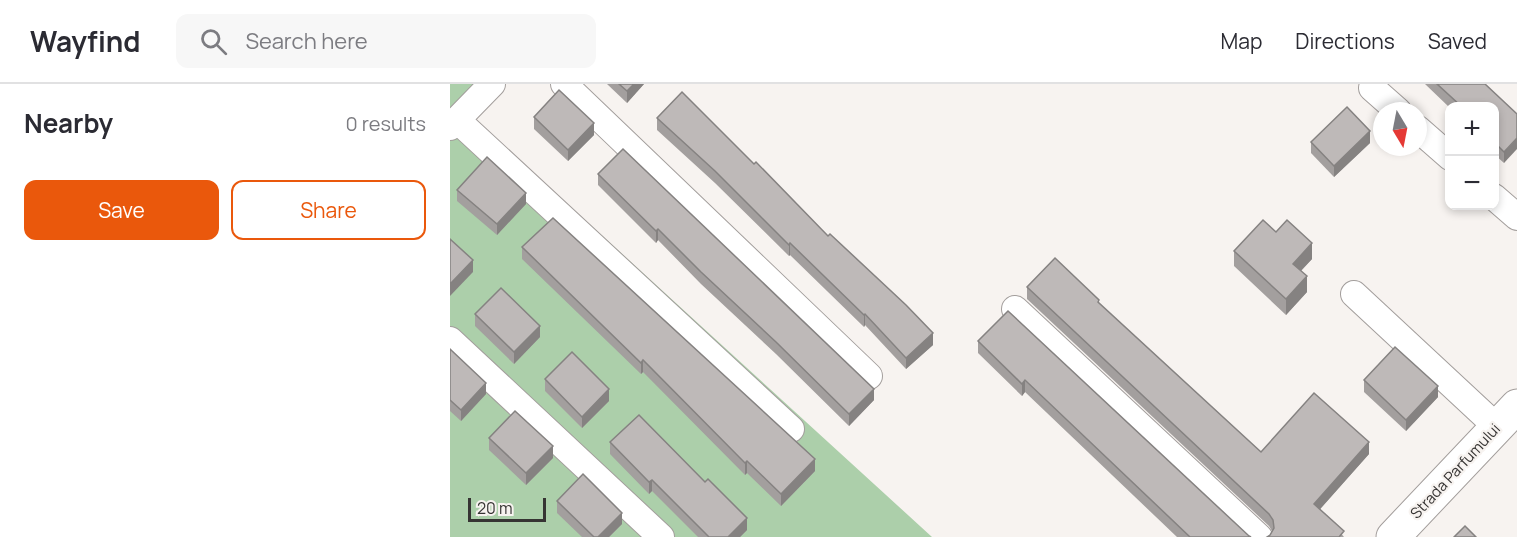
<!DOCTYPE html>
<meta charset="utf-8">
<style>
:root{--surface:#fff;--page:#f7f7f7;--text:#2b2b33;--muted:#7c7c81;--line:#e1e1e2;--accent:#ea580c}
body{margin:0;font-family:Manrope,sans-serif;background:var(--page);color:var(--text)}
.controls{position:absolute;right:18px;top:18px;display:grid;overflow:hidden;border-radius:12px;box-shadow:0 3px 9px #0003}
.controls button{width:54px;height:54px;display:grid;place-items:center;padding:0;border:0;border-bottom:2px solid var(--line);background:var(--surface);color:var(--text);font:30px sans-serif}
.compass{position:absolute;left:923px;top:18px;width:54px;height:54px;border-radius:50%;background:var(--surface);box-shadow:0 3px 9px #0003;rotate:170deg}
.scale{position:absolute;left:18px;bottom:15px;width:78px;box-sizing:border-box;padding-left:6px;border:3px solid #363433;border-top:0;font-size:16px;line-height:21px;white-space:nowrap;color:#363433;-webkit-text-stroke:4px #f7f3f0;paint-order:stroke}
.list{margin:0;padding:0;list-style:none}
h2{display:flex;justify-content:space-between;align-items:center;height:78px;margin:0;padding:0 24px;font-size:26px}
h2 small{font-size:20px;font-weight:400;color:var(--muted)}
.actions{display:flex;gap:12px;padding:18px 24px}
.actions a{flex:1;padding:14px 0;border:2px solid var(--accent);border-radius:12px;text-align:center;font-size:21px;color:var(--accent)}
.actions .main{background:var(--accent);color:#fff}
.icon{flex:none;width:33px;height:33px;fill:none;stroke:currentColor;stroke-width:2;stroke-linecap:round;stroke-linejoin:round}
.map{position:relative;flex:none;width:1067px;height:453px;overflow:hidden}
header{display:flex;align-items:center;gap:36px;box-sizing:border-box;height:84px;padding:0 30px;background:var(--surface);border-bottom:2px solid var(--line)}
header strong{font-size:28px}
nav{display:flex;gap:33px;margin-inline-start:auto;font-size:21px}
.search{width:420px;height:54px;background:var(--page);display:flex;align-items:center;gap:15px;box-sizing:border-box;padding:0 21px;border-radius:12px;color:var(--muted);font-size:22px}
main{display:flex}
aside{flex:1;background:var(--surface)}
.map>svg:first-child{display:block}
</style>
<header>
<strong>Wayfind</strong>
<div class="search"><svg class="icon" aria-label="search" viewBox="0 0 24 24"><circle cx="10" cy="10" r="6"/><path d="M15 15l6 6"/></svg>Search here</div>
<nav><a>Map</a><a>Directions</a><a>Saved</a></nav>
</header>
<main>
<aside>
<h2>Nearby<small>0 results</small></h2>
<ul class="list">
</ul>
<div class="actions"><a class="main">Save</a><a>Share</a></div>
</aside>
<div class="map">
<svg width="1067" height="453" viewBox="0 0 1067 453">
<rect width="100%" height="100%" fill="#f7f3f0"/>
<!-- green -->
<polygon fill="#accfaa" points="0,0 49,0 20,31 482,453 0,453"/>
<g fill="none" stroke-linecap="round" stroke-linejoin="round">
<defs>
<g id="street">
<polyline points="114,0 419,292"/>
<polyline points="922,4 948,27"/>
<polyline points="7,36 341,345"/>
<polyline points="0,43 42,0"/>
<polyline points="968,45 1000,73"/>
<polyline points="1044,113 1067,133"/>
<polyline points="904,210 1047,343"/>
<polyline points="565,225 809,453"/>
<polyline points="0,256 211,453"/>
</g>
<polyline id="secondary" points="943,453 1067,322"/>
</defs>
<!-- street casing -->
<use href="#street" stroke="#a39e9c" stroke-width="28"/>
<!-- secondary casing -->
<use href="#secondary" stroke="#a39e9c" stroke-width="35"/>
<!-- street -->
<use href="#street" stroke="#fff" stroke-width="26"/>
<!-- secondary -->
<use href="#secondary" stroke="#fff" stroke-width="33"/>
</g>
<!-- wall -->
<g fill="#a39f9e">
<polygon points="157,0 194,0 177,19"/>
<polygon points="975,0 1035,0 1067,30 1054,79 1044,70 1044,22 999,23"/>
<polygon points="84,33 144,51 118,77 84,45"/>
<polygon points="207,34 483,261 456,285 415,241 414,243 340,171 339,172 265,99 207,46"/>
<polygon points="861,58 920,59 884,93 861,69"/>
<polygon points="148,90 424,316 399,342 326,270 251,200 208,156 206,159 148,101"/>
<polygon points="7,106 76,120 47,151 7,117"/>
<polygon points="826,148 862,175 851,187 857,208 836,231 784,182 784,167"/>
<polygon points="72,163 365,387 331,422 297,389 295,391 193,288 191,290 72,175"/>
<polygon points="577,203 649,219 811,368 919,370 870,425 894,453 820,451 822,447 819,442 577,215"/>
<polygon points="25,230 90,253 64,280 25,242"/>
<polygon points="528,257 799,452 801,453 727,453 575,308 572,312 528,269"/>
<polygon points="0,265 36,310 11,337 0,327"/>
<polygon points="95,295 159,317 132,344 95,307"/>
<polygon points="914,296 988,313 956,347 914,308"/>
<polygon points="39,354 103,374 76,401 39,366"/>
<polygon points="160,358 255,398 297,446 290,453 248,453 202,407 199,410 160,370"/>
<polygon points="107,417 172,440 159,453 132,453 107,429"/>
</g>
<!-- shaded-wall -->
<g fill="#858281">
<polygon points="184,0 194,0 177,19 177,7"/>
<polygon points="144,39 144,51 118,77 118,66"/>
<polygon points="920,47 920,59 884,93 884,82"/>
<polygon points="1067,54 1067,65 1054,79 1054,68"/>
<polygon points="76,109 76,120 47,151 47,140"/>
<polygon points="208,145 208,156 206,159 206,147"/>
<polygon points="340,159 340,171 339,172 339,161"/>
<polygon points="862,159 862,175 843,195 843,180"/>
<polygon points="23,176 23,188 0,212 0,200"/>
<polygon points="857,192 857,208 836,231 836,215"/>
<polygon points="415,230 415,241 414,243 414,231"/>
<polygon points="90,242 90,253 64,280 64,268"/>
<polygon points="483,249 483,261 456,285 456,274"/>
<polygon points="193,276 193,288 191,290 191,279"/>
<polygon points="575,296 575,308 572,312 572,300"/>
<polygon points="36,299 36,310 11,337 11,326"/>
<polygon points="988,302 988,313 956,347 956,336"/>
<polygon points="159,305 159,317 132,344 132,333"/>
<polygon points="424,305 424,316 399,342 399,330"/>
<polygon points="919,358 919,370 864,432 864,420"/>
<polygon points="103,362 103,374 76,401 76,389"/>
<polygon points="365,375 365,387 331,422 331,410"/>
<polygon points="297,377 297,389 295,391 295,379"/>
<polygon points="202,396 202,407 199,410 199,398"/>
<polygon points="172,429 172,440 159,453 148,453"/>
<polygon points="297,434 297,446 290,453 278,453"/>
</g>
<!-- building -->
<g fill="#beb9b8" stroke="#858281" stroke-width="1.5">
<polygon points="169,0 184,0 177,7"/>
<polygon points="987,0 1035,0 1067,30 1067,54 1054,68 1044,58 1044,22 1011,22"/>
<polygon points="109,6 144,39 118,66 84,33"/>
<polygon points="232,8 304,80 306,78 378,152 380,150 456,221 483,249 456,274 415,230 414,231 340,159 339,161 265,87 207,34"/>
<polygon points="897,23 920,47 884,82 861,58"/>
<polygon points="173,65 424,305 399,330 326,258 251,188 208,145 206,147 148,90"/>
<polygon points="37,73 76,109 47,140 7,106"/>
<polygon points="103,134 365,375 331,410 297,377 295,379 193,276 191,279 72,163"/>
<polygon points="813,136 826,148 837,136 862,159 843,180 857,192 836,215 784,167"/>
<polygon points="0,155 23,176 0,200"/>
<polygon points="605,174 649,216 648,218 811,368 864,309 919,358 864,420 894,447 889,453 817,453 820,451 824,444 823,436 819,430 577,203"/>
<polygon points="51,204 90,242 64,268 25,230"/>
<polygon points="558,227 799,452 801,453 740,453 575,296 572,300 528,257"/>
<polygon points="945,263 988,302 956,336 914,296"/>
<polygon points="0,265 36,299 11,326 0,316"/>
<polygon points="122,268 159,305 132,333 95,295"/>
<polygon points="65,327 103,362 76,389 39,354"/>
<polygon points="189,331 255,398 258,395 297,434 278,453 259,453 202,396 199,398 160,358"/>
<polygon points="133,390 172,429 148,453 144,453 107,417"/>
<polygon points="1015,442 1026,453 1004,453"/>
</g>
<g text-anchor="middle" dominant-baseline="central" stroke-width="4.5" stroke-linejoin="round" paint-order="stroke">
<!-- street labels -->
<g font-size="15" fill="#363433" stroke="#f7f3f0">
<text transform="translate(1005 387) rotate(-47)">Strada Parfumului</text>
</g>
</g>
</svg>
<div class="controls">
<button>+</button>
<button>−</button>
</div>
<svg class="compass" viewBox="-18 -18 36 36"><path d="M0-13l5 13h-10z" fill="#e53935"/><path d="M0 13l5-13h-10z" fill="#7c7c81"/></svg>
<div class="scale">20 m</div>
</div>
</main>
